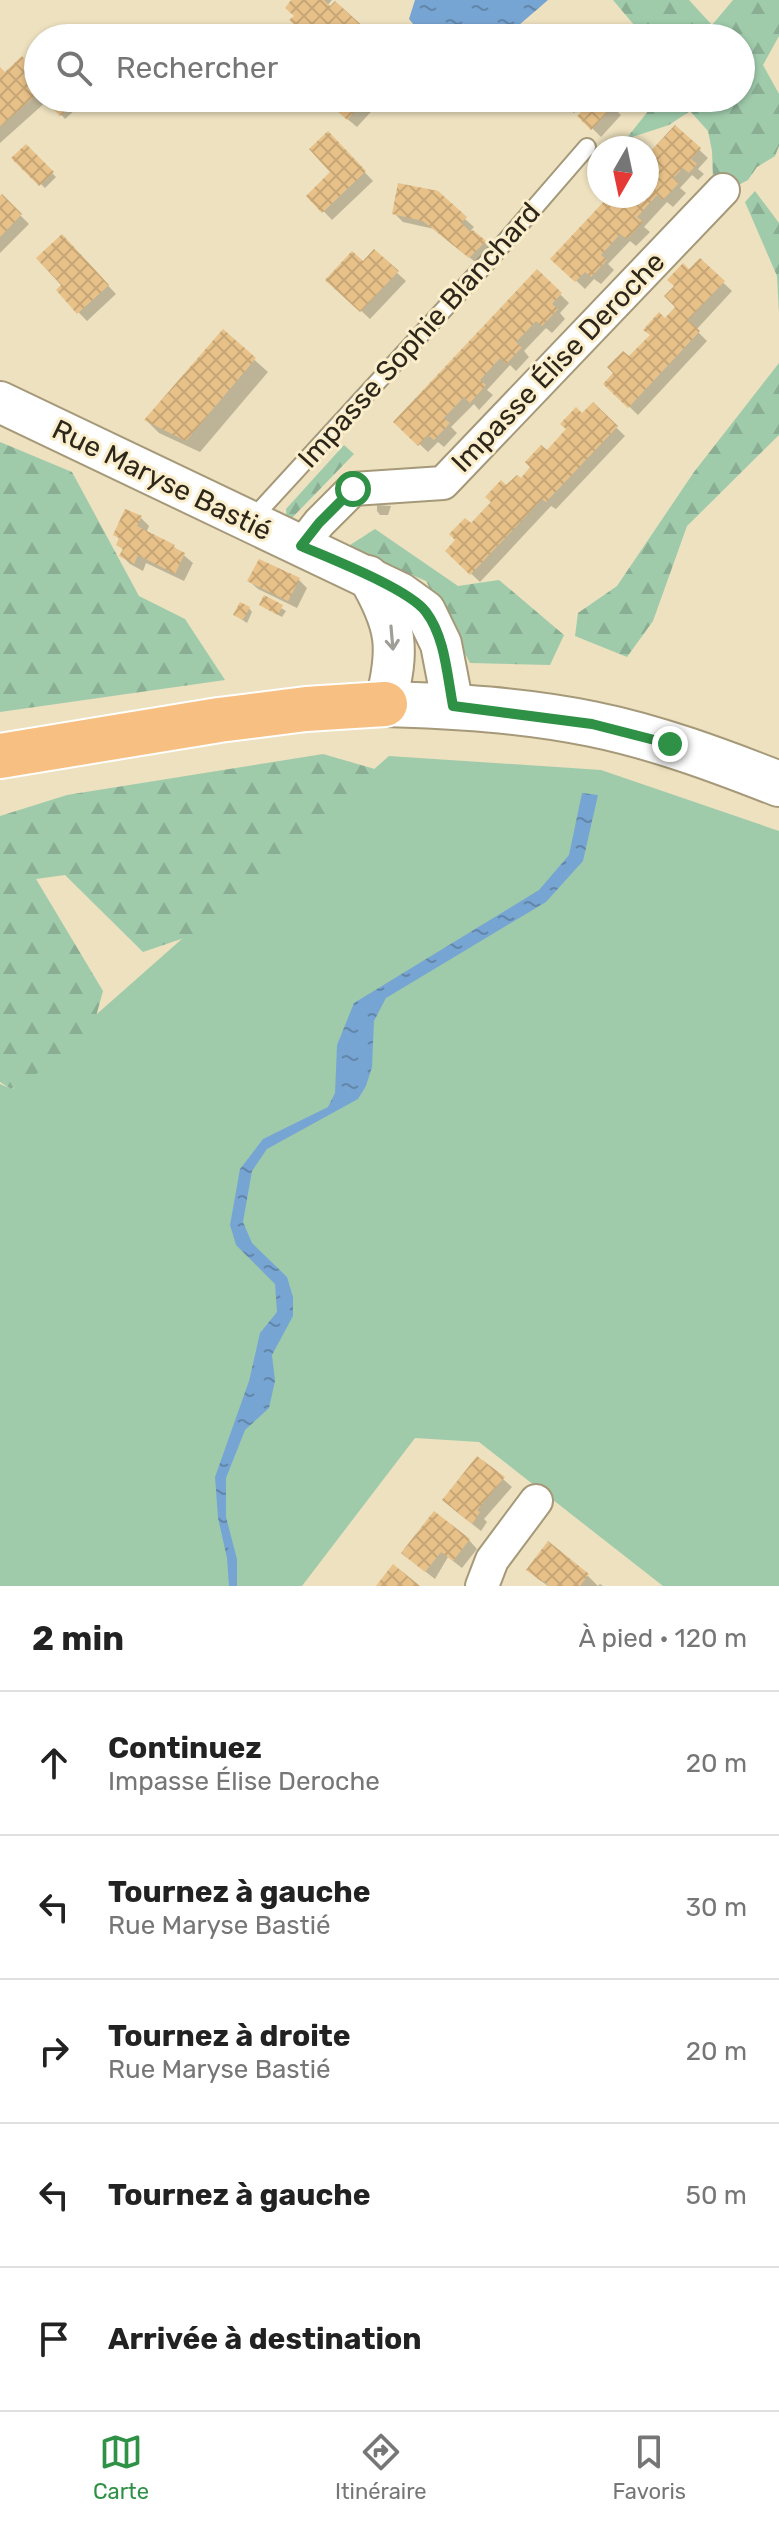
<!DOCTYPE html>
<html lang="fr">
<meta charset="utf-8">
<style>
:root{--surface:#fff;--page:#f6f6f6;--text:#222;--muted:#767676;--line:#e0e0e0;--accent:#2f9145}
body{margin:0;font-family:Rubik,sans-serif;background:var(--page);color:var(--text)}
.compass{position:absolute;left:587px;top:136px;width:72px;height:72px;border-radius:50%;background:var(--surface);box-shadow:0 2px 6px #0004;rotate:189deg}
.stop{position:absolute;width:24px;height:24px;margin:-18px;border:6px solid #2f9145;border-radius:50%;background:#fff}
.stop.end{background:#2f9145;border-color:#fff;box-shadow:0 2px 8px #0008}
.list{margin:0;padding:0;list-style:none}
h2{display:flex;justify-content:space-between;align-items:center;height:104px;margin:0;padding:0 32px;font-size:34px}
h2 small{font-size:26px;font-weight:400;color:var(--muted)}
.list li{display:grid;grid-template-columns:52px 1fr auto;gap:24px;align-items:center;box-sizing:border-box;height:144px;padding:0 32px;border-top:2px solid var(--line)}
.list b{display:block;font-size:30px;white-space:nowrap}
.list p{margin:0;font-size:26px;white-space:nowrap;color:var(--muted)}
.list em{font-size:26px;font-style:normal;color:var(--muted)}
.icon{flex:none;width:44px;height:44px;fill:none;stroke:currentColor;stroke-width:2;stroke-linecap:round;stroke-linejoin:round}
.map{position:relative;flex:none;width:779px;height:1586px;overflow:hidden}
.search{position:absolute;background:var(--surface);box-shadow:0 2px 6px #0004;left:24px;right:24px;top:24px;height:88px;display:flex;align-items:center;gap:20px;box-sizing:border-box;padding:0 28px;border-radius:44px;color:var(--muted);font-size:30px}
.sheet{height:824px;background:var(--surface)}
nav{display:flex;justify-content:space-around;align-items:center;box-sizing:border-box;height:112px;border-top:2px solid var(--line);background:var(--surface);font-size:22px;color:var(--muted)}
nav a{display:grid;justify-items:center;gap:4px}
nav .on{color:var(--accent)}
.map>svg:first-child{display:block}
</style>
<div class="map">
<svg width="779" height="1586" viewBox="0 0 779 1586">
<defs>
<pattern id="forest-firs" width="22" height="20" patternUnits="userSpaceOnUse" patternTransform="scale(2)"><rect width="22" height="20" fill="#9fcbab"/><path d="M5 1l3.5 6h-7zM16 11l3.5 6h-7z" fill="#89ae93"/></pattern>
<pattern id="water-ripples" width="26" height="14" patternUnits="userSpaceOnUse" patternTransform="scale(2)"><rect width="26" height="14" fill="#77a5d3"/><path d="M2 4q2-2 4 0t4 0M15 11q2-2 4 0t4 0" fill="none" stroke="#6286aa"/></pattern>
<pattern id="building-cross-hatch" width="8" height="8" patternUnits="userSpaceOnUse" patternTransform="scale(2)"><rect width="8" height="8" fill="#e8c189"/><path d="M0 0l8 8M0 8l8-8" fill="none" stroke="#c7a676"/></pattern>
</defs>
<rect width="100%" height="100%" fill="#ede1bf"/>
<!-- green -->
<polygon fill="#9fcbab" points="389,756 601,770 779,831 779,1586 663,1586 479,1442 415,1438 302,1586 0,1586 0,1084 12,1089"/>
<!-- forest -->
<g fill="url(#forest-firs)">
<polygon points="613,0 689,0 712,25 733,0 779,0 779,36 763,65 779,94 779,146 775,156 757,167 748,180 731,189 713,178 712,151 708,131 690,111 669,125 626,139 653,105 655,98 741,98 741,38 645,38"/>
<polygon points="755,191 779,223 779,312 777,276 745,202"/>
<polygon points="779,363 779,435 687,526 653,621 627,657 575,636 578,613 617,586 694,472"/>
<polygon points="0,442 72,472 139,596 185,619 225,680 0,712"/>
<polygon points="344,445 354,454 287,523 286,509"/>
<polygon points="375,529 458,586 499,580 564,635 550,665 470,663 426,581 347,547"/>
<polygon points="323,754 392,774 225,924 143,952 65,875 36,879 103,991 89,1042 11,1089 0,1082 0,816 67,795"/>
</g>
<!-- water -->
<g fill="url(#water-ripples)">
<polygon points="415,0 548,0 504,38 467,38 451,27 414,25 409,19"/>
<polygon points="582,793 598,795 583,861 546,902 386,998 374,1021 372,1067 366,1086 358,1099 267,1149 252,1171 243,1222 252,1243 287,1277 293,1297 293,1316 272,1355 275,1381 269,1408 245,1430 226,1478 226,1517 237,1559 237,1586 229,1586 227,1558 218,1518 215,1477 249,1381 260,1333 277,1312 275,1284 236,1245 230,1225 240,1169 263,1139 328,1107 335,1093 337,1045 354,1003 539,890 569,855"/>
</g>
<!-- shadow -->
<g fill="#0003">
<polygon points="294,0 332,0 327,6 330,8 335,4 372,38 310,38 296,16"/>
<polygon points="0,72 38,76 38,98 82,98 85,101 65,119 48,100 0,143"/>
<polygon points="322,98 376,98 380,102 357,127"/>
<polygon points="559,98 603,98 621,115 601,137 580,116 583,113 579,109 574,113"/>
<polygon points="676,128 708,158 698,169 704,174 698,180 692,175 680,188 686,193 673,207 667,202 644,227 650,232 636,246 630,241 608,264 614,270 601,284 594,279 585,289 553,259 611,196 647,196 647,158"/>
<polygon points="328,133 373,181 332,220 309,196 333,172"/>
<polygon points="26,147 56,177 45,188 14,158"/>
<polygon points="2,197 29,224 0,253 0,198"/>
<polygon points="394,213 465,219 474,227 471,230 493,250 479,265 434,229 403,222"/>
<polygon points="71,246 116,294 87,321 58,291 64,285"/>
<polygon points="374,252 406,281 370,319 328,280 363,264"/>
<polygon points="700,261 732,291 696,330 707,341 638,415 606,384 678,307 689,271"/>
<polygon points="537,272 569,303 560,313 565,319 552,333 546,328 524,351 529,357 516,371 510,365 487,390 493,395 479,410 474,404 451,427 457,433 444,447 438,442 428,452 396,422"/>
<polygon points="223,332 268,372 200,452 159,433 146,420"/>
<polygon points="593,405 625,436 556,509 551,506 480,582 447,551 507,488 521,481"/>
<polygon points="377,505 391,506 388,515 380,515 377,511"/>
<polygon points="141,518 149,526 146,533 173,546 193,563 184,581 146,563 143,571 130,564 122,556 124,551 119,545 121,540 115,534"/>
<polygon points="299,580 307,588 297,608 258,589 249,581"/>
<polygon points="265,598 286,611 282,617 265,608"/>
<polygon points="249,608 252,612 247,623 235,615"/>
<polygon points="503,1479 512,1487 484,1519 487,1522 481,1531 453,1509"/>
<polygon points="469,1540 477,1549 462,1568 448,1557 435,1579 412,1561"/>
<polygon points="588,1576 598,1586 600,1584 603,1586 548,1586 537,1578"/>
</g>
<!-- building -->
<g fill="url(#building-cross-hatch)">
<polygon points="291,0 324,0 330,6 335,1 367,30 360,38 309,38 289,20 294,16 285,8"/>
<polygon points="22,56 38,74 38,93 0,127 0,67 5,72"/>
<polygon points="53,98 80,98 60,116 48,103"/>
<polygon points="323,98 367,98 347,120"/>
<polygon points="557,98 606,98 614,105 591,130 577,116 581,113 569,102 565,105"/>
<polygon points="675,125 701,148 691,159 697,164 689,173 683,168 673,178 679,183 663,200 657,195 637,217 643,222 627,239 620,234 601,255 607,260 591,277 585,272 575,282 550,259 609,196 647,196 647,155"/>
<polygon points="328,131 366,171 322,213 306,196 330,172 309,149"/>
<polygon points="26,144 54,172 39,186 11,158"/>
<polygon points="398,183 438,191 467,217 461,223 471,232 473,230 486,241 469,258 423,221 392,214"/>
<polygon points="2,194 22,214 0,237 0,196"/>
<polygon points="62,234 109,285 77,314 56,290 61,285 36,258"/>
<polygon points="374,249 399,271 360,312 325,280 352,251 363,261"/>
<polygon points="700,258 725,281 688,320 700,331 628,408 603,384 613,373 607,367 623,351 629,356 650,335 643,330 659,312 665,318 675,307 664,296 674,286 667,280 683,263 689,269"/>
<polygon points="537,269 562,293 552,304 558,309 542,326 536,321 516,342 522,347 506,364 500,358 480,380 486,385 470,403 464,397 444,418 450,423 434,440 428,435 418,446 393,422"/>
<polygon points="223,329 256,358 186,441 144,420"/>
<polygon points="593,402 618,426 546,502 542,499 470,575 445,551 455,540 449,534 465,518 471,523 491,502 485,497 501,480 506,485 517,475 521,478 530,467 525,462 541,445 547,450 566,429 560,424 576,407 582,413"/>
<polygon points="125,509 142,516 137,526 175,545 173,547 185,553 175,574 138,555 134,564 119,556 123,549 116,545 119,538 113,535"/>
<polygon points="259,559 300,578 288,601 247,581"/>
<polygon points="264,595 283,605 278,615 259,605"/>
<polygon points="240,602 250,607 243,620 233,615"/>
<polygon points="477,1456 505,1477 477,1510 480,1512 472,1524 442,1500"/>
<polygon points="434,1511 470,1539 453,1561 441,1552 425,1572 401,1553"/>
<polygon points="548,1541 589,1574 580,1586 548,1586 545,1581 541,1581 526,1570"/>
<polygon points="393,1564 420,1586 376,1586"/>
</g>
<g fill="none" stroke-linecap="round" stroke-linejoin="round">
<defs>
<polyline id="service" points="251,520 491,258 587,147"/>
<g id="minor">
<polyline points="301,546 319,523 353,489 443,483 723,190"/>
<polyline points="482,1586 492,1560 536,1501"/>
</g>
<g id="tertiary">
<polyline points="0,402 400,593 425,611 441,644 453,706"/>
<path d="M368,576C397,625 400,649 385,704"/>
</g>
<path id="secondary" d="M385,704C454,706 524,710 592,724C656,737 718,760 779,784"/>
<polyline id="trunk" points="0,756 219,720 306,709 385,704"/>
</defs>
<!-- service casing -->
<use href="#service" stroke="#a59979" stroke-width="20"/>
<!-- minor casing -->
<use href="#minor" stroke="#a59979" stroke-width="36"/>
<!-- tertiary casing -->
<use href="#tertiary" stroke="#a59979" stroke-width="44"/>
<!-- secondary casing -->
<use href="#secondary" stroke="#a59979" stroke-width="48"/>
<!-- trunk casing -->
<use href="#trunk" stroke="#fff" stroke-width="48"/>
<!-- service -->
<use href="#service" stroke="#fff" stroke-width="16"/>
<!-- minor -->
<use href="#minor" stroke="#fff" stroke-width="32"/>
<!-- tertiary -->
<use href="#tertiary" stroke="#fff" stroke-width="40"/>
<!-- secondary -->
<use href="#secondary" stroke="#fff" stroke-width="44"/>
<!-- trunk -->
<use href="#trunk" stroke="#f7c082" stroke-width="44"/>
</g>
<!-- one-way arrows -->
<defs><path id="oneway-shaft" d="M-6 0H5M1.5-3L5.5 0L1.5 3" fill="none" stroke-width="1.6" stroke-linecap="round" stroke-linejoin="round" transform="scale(2)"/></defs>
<use stroke="#a09e98" href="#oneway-shaft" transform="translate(392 638) rotate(85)"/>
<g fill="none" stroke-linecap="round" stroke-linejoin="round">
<!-- route -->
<path stroke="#2f9145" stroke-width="10" d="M353,489L319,523L301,546C329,558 409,589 426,612C445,637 447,675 453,706L592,724L670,744"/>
</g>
<g text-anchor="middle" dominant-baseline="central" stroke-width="6" stroke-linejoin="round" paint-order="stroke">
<!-- street labels -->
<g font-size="28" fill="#2c271a" stroke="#fbeecc">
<text transform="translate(419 335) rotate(-48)">Impasse Sophie Blanchard</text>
<text transform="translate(558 362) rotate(-46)">Impasse Élise Deroche</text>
<text transform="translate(162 480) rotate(26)">Rue Maryse Bastié</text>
</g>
</g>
</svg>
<svg class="compass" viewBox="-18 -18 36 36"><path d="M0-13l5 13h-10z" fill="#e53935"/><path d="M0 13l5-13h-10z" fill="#767676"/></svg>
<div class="stop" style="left:353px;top:489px"></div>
<div class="stop end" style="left:670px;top:744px"></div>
<div class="search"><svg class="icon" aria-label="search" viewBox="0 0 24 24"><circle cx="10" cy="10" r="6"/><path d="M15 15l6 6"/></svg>Rechercher</div>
</div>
<section class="sheet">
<h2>2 min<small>À pied · 120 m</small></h2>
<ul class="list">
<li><svg class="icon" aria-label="ahead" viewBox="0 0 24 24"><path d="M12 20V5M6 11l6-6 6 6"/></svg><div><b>Continuez</b><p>Impasse Élise Deroche</p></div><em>20 m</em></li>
<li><svg class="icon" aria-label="left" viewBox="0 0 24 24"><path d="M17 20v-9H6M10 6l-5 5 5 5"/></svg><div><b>Tournez à gauche</b><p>Rue Maryse Bastié</p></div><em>30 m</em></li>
<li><svg class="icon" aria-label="right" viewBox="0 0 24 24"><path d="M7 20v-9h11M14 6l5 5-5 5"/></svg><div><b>Tournez à droite</b><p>Rue Maryse Bastié</p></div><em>20 m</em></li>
<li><svg class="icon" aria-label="left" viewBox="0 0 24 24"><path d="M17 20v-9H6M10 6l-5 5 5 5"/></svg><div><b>Tournez à gauche</b></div><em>50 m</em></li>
<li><svg class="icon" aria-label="arrive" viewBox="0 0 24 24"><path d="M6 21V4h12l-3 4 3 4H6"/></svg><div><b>Arrivée à destination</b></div></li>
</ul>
</section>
<nav>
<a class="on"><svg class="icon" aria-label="map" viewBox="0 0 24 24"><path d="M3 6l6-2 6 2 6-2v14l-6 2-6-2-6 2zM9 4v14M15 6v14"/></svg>Carte</a>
<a><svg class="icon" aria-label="directions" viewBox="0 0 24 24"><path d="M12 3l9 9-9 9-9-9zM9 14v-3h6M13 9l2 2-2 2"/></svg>Itinéraire</a>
<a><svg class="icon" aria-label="saved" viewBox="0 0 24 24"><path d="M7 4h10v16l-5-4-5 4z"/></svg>Favoris</a>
</nav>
